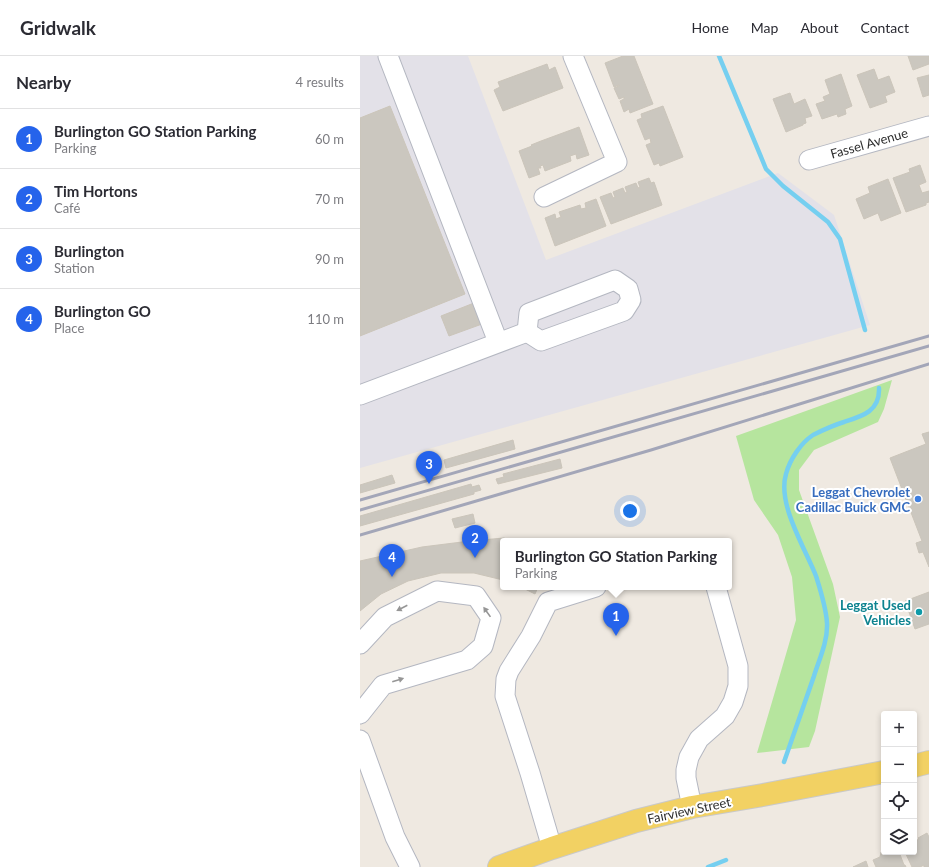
<!DOCTYPE html>
<meta charset="utf-8">
<style>
:root{--surface:#fff;--page:#f2f2f3;--text:#2b2b33;--muted:#7c7c81;--line:#e1e1e2;--accent:#2563eb}
body{margin:0;font-family:Lato,sans-serif;background:var(--page);color:var(--text)}
.controls{position:absolute;right:12px;bottom:12px;display:grid;overflow:hidden;border-radius:4px;box-shadow:0 2px 6px #0003}
.controls button{width:36px;height:36px;display:grid;place-items:center;padding:0;border:0;border-bottom:1px solid var(--line);background:var(--surface);color:var(--text);font:20px sans-serif}
.you{position:absolute;left:270px;top:455px;width:14px;height:14px;margin:-10px;border:3px solid #fff;border-radius:50%;background:#1a73e8;box-shadow:0 0 0 6px #1a73e833}
.badge{display:grid;place-items:center;width:26px;height:26px;border-radius:50%;background:var(--accent);color:#fff;font-size:13px;font-weight:700}
.pin{position:absolute;translate:-50% -33px;filter:drop-shadow(0 1px 2px #0008)}
.pin::after{content:'';position:absolute;top:21px;width:14px;height:12px;background:inherit;clip-path:polygon(0 0,100% 0,50% 100%)}
.popup{position:absolute;left:140px;top:482px;width:232px;height:52px;box-sizing:border-box;display:grid;place-content:center;border-radius:4px;background:var(--surface);filter:drop-shadow(0 1px 3px #0005);font-size:13px;white-space:nowrap;color:var(--muted)}
.popup b{font-size:15px;color:var(--text)}
.popup::after{content:'';position:absolute;left:50%;top:100%;margin-left:-8px;border:8px solid transparent;border-top-color:var(--surface)}
.list{margin:0;padding:0;list-style:none}
h2{display:flex;justify-content:space-between;align-items:center;height:52px;margin:0;padding:0 16px;font-size:17px}
h2 small{font-size:13px;font-weight:400;color:var(--muted)}
.list li{display:grid;grid-template-columns:26px 1fr auto;gap:12px;align-items:center;box-sizing:border-box;height:60px;padding:0 16px;border-top:1px solid var(--line)}
.list b{display:block;font-size:15px;white-space:nowrap}
.list p{margin:0;font-size:13px;white-space:nowrap;color:var(--muted)}
.list em{font-size:13px;font-style:normal;color:var(--muted)}
.icon{flex:none;width:22px;height:22px;fill:none;stroke:currentColor;stroke-width:2;stroke-linecap:round;stroke-linejoin:round}
.map{position:relative;flex:none;width:569px;height:811px;overflow:hidden}
header{display:flex;align-items:center;gap:24px;box-sizing:border-box;height:56px;padding:0 20px;background:var(--surface);border-bottom:1px solid var(--line)}
header strong{font-size:19px}
nav{display:flex;gap:22px;margin-inline-start:auto;font-size:14px}
main{display:flex}
aside{flex:1;background:var(--surface)}
.map>svg:first-child{display:block}
</style>
<header>
<strong>Gridwalk</strong>
<nav><a>Home</a><a>Map</a><a>About</a><a>Contact</a></nav>
</header>
<main>
<aside>
<h2>Nearby<small>4 results</small></h2>
<ul class="list">
<li><span class="badge">1</span><div><b>Burlington GO Station Parking</b><p>Parking</p></div><em>60 m</em></li>
<li><span class="badge">2</span><div><b>Tim Hortons</b><p>Café</p></div><em>70 m</em></li>
<li><span class="badge">3</span><div><b>Burlington</b><p>Station</p></div><em>90 m</em></li>
<li><span class="badge">4</span><div><b>Burlington GO</b><p>Place</p></div><em>110 m</em></li>
</ul>
</aside>
<div class="map">
<svg width="569" height="811" viewBox="0 0 569 811">
<rect width="100%" height="100%" fill="#efe9e1"/>
<!-- industrial -->
<polygon fill="#e3e1e8" points="0,0 108,0 186,204 418,117 474,159 510,269 0,412"/>
<!-- green -->
<polygon fill="#b6e59e" points="532,324 524,353 518,366 454,394 439,414 439,434 473,528 480,561 455,675 449,691 397,697 436,564 432,521 418,479 394,444 376,380"/>
<g fill="none" stroke-linecap="round" stroke-linejoin="round">
<!-- stream -->
<g stroke="#75cff0" stroke-width="4.5">
<polyline points="359,0 406,113 423,130 468,166 480,183 505,274"/>
<path d="M424,706C434,677 444,649 454,620C459,604 468,585 467,567C466,551 461,536 456,520C445,492 417,448 426,418C430,403 441,387 453,379C463,374 474,369 484,366C503,360 520,355 519,332"/>
<polyline points="348,811 366,804"/>
</g>
</g>
<!-- building -->
<g fill="#cbc7bf" stroke="#cbc5ba">
<polygon points="263,0 274,0 293,48 270,57 269,53 264,56 260,45 264,43 264,41 259,43 254,32 259,30 259,29 254,31 245,7"/>
<polygon points="548,0 569,0 569,8 553,14"/>
<polygon points="187,8 189,14 195,11 203,32 143,55 134,34 140,31 138,26"/>
<polygon points="514,13 518,24 529,20 535,36 525,40 527,46 510,52 497,19"/>
<polygon points="481,18 492,50 485,53 486,58 478,61 477,58 462,63 456,48 465,45 463,41 470,38 465,24"/>
<polygon points="569,19 569,39 563,41 557,22"/>
<polygon points="430,37 434,48 445,43 452,60 445,62 446,67 443,68 443,69 426,76 413,43"/>
<polygon points="30,50 105,238 0,280 0,62"/>
<polygon points="303,50 323,101 300,110 299,107 294,109 286,89 291,87 290,82 285,84 277,64 282,62 281,58"/>
<polygon points="219,71 229,99 217,103 216,98 210,100 211,105 185,115 183,109 180,110 181,112 178,112 180,118 169,122 159,95 172,90 171,89 181,85"/>
<polygon points="560,109 566,126 559,129 562,137 569,135 569,146 566,147 566,149 546,156 533,122 550,116 549,113"/>
<polygon points="289,122 291,127 294,126 302,149 251,168 240,141 251,137 253,142 255,141 253,136 263,132 265,137 267,136 265,131 276,127 278,132 280,131 278,126"/>
<polygon points="528,123 541,157 521,165 518,157 504,163 496,143 510,137 508,131"/>
<polygon points="236,143 246,170 195,190 185,162 195,158 196,163 201,161 199,156 220,149 221,153 226,152 225,147"/>
<polygon points="114,247 122,268 89,280 81,260"/>
<polygon points="569,376 569,511 563,496 559,497 556,487 562,485 530,402 566,388 562,378"/>
<polygon points="153,384 155,393 86,412 84,404"/>
<polygon points="200,403 202,412 138,428 136,423 144,421 143,418"/>
<polygon points="32,419 35,427 0,437 0,429"/>
<polygon points="111,428 112,431 119,429 121,434 114,436 114,438 0,470 0,460"/>
<polygon points="113,458 115,467 95,472 92,463"/>
<polygon points="144,482 150,485 143,485 143,524 114,517 81,517 48,525 21,538 0,555 0,505 62,491 110,485"/>
<polygon points="161,531 178,531 175,538"/>
<polygon points="569,536 569,568 555,573 545,545"/>
<polygon points="567,777 569,781 569,811 564,811 564,809 560,811 552,811 545,796 554,796 554,786 559,783 558,782"/>
<polygon points="524,795 524,796 539,796 544,809 545,809 546,811 516,811 513,804 520,801 521,796"/>
<polygon points="506,805 508,811 493,811"/>
</g>
<g fill="none" stroke-linecap="round" stroke-linejoin="round">
<defs>
<g id="minor">
<polyline points="28,0 138,286"/>
<polyline points="449,104 569,70"/>
<polyline points="184,141 257,106 213,0"/>
<polygon points="255,224 268,233 271,244 264,255 181,285 167,276 169,257"/>
<polyline points="0,339 167,276"/>
<polyline points="0,588 25,561 77,535 116,540 131,562 123,590 107,604 23,629 0,658"/>
<polyline points="0,684 35,781 50,811"/>
<polyline points="332,751 326,722 326,714 329,701 339,683 365,660 373,646 378,630 378,610 356,531"/>
<polyline points="192,792 170,717 145,640 146,623 149,615 171,580 188,546 236,531"/>
</g>
<g id="major">
<polyline points="554,710 569,706"/>
<polyline points="139,811 192,792 276,765 332,751 403,739 524,716"/>
</g>
</defs>
<!-- minor casing -->
<use href="#minor" stroke="#b4b7c1" stroke-width="21"/>
<!-- major casing -->
<use href="#major" stroke="#c9c9c9" stroke-width="24"/>
<!-- minor -->
<use href="#minor" stroke="#fff" stroke-width="19"/>
<!-- major -->
<use href="#major" stroke="#f2d163" stroke-width="22"/>
<!-- rail -->
<g stroke="#a3a6b8" stroke-width="3">
<polyline points="0,444 569,280"/>
<polyline points="0,454 569,290"/>
<polyline points="0,479 291,394 569,308"/>
</g>
</g>
<!-- one-way arrows -->
<defs><path id="oneway-solid" d="M-6-.8H1V-3.2L6.5 0L1 3.2V.8H-6Z"/></defs>
<g fill="#969696">
<use href="#oneway-solid" transform="translate(42 552) rotate(153)"/>
<use href="#oneway-solid" transform="translate(127 556) rotate(-125)"/>
<use href="#oneway-solid" transform="translate(38 624) rotate(-17)"/>
</g>
<!-- markers -->
<circle fill="#3f7fe0" stroke="#fff" stroke-width="1.5" cx="558" cy="443" r="4"/>
<circle fill="#0f9aa8" stroke="#fff" stroke-width="1.5" cx="559" cy="556" r="4"/>
<g text-anchor="middle" dominant-baseline="central" stroke-width="4" stroke-linejoin="round" paint-order="stroke">
<!-- street labels -->
<g font-size="13" fill="#2e2e2e" stroke="#fff">
<text transform="translate(509 87) rotate(-16)">Fassel Avenue</text>
<text transform="translate(329 754) rotate(-12)">Fairview Street</text>
</g>
<!-- shop labels -->
<g font-size="13" font-weight="bold" fill="#366cbe" stroke="#fff" text-anchor="end">
<text x="550" y="436">Leggat Chevrolet<tspan x="550" dy="15">Cadillac Buick GMC</tspan></text>
</g>
<!-- culture labels -->
<g font-size="13" font-weight="bold" fill="#0d838f" stroke="#fff" text-anchor="end">
<text x="551" y="549">Leggat Used<tspan x="551" dy="15">Vehicles</tspan></text>
</g>
</g>
</svg>
<div class="controls">
<button>+</button>
<button>−</button>
<button><svg class="icon" aria-label="locate" viewBox="0 0 24 24"><circle cx="12" cy="12" r="6"/><path d="M12 2v4M12 18v4M2 12h4M18 12h4"/></svg></button>
<button><svg class="icon" aria-label="layers" viewBox="0 0 24 24"><path d="M12 4l9 5-9 5-9-5zM3 14l9 5 9-5"/></svg></button>
</div>
<div class="you"></div>
<div class="pin badge" style="left:256px;top:580px">1</div>
<div class="popup"><b>Burlington GO Station Parking</b>Parking</div>
<div class="pin badge" style="left:115px;top:502px">2</div>
<div class="pin badge" style="left:69px;top:428px">3</div>
<div class="pin badge" style="left:32px;top:521px">4</div>
</div>
</main>
